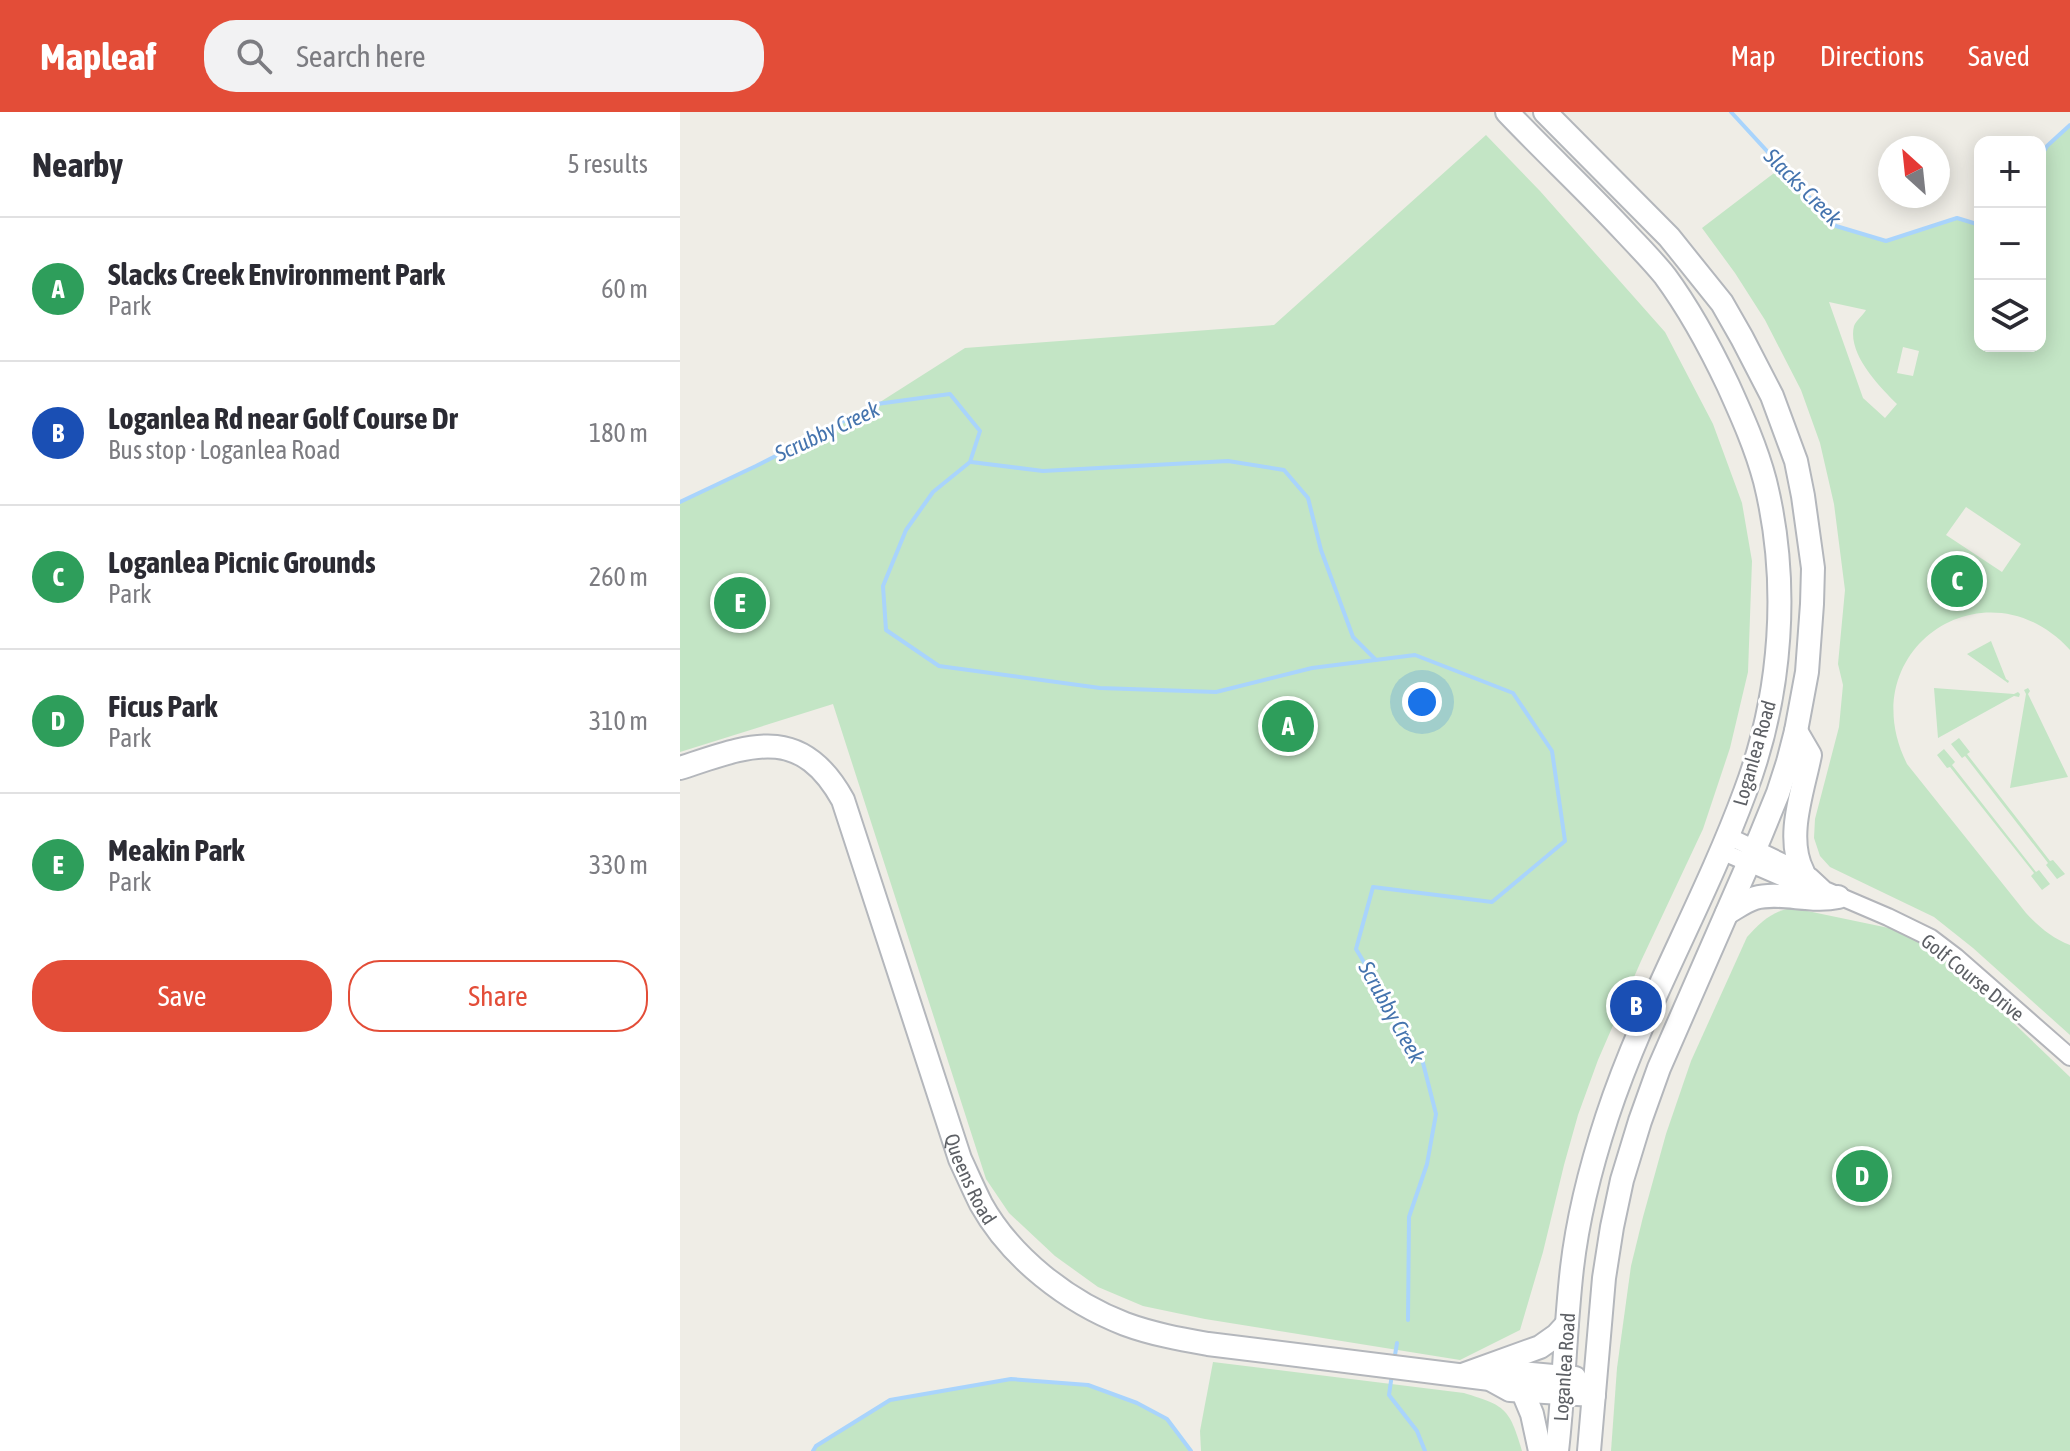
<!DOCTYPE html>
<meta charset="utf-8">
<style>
:root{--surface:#fff;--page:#f2f2f3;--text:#2b2b33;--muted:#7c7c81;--line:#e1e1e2;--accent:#e34d38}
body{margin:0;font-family:"Asap Condensed",sans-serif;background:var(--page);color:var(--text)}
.controls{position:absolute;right:24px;top:24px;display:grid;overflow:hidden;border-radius:16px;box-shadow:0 4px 20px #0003}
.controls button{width:72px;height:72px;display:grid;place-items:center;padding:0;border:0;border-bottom:2px solid var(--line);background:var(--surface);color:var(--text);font:40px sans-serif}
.compass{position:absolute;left:1198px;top:24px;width:72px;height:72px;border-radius:50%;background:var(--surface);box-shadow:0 4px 20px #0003;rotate:333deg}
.you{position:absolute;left:742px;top:590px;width:28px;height:28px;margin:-20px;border:6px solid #fff;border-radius:50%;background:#1a73e8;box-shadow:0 0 0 12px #1a73e833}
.badge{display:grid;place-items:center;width:52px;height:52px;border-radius:50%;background:var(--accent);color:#fff;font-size:26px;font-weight:700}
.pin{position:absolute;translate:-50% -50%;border:4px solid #fff;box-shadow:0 2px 8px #0006}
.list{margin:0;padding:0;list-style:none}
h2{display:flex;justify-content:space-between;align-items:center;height:104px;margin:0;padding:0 32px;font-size:34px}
h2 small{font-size:26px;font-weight:400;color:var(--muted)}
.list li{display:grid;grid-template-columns:52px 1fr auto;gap:24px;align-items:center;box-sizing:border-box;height:144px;padding:0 32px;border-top:2px solid var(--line)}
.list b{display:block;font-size:30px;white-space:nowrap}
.list p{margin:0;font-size:26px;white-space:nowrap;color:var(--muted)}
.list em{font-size:26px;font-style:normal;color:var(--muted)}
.actions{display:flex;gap:16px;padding:24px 32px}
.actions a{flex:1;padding:18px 0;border:2px solid var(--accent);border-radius:32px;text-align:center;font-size:28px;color:var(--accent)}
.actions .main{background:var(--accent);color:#fff}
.icon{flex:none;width:44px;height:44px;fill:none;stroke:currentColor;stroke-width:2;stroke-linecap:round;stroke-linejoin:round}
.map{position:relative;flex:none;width:1390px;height:1339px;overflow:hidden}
header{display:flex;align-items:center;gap:48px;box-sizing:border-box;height:112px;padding:0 40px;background:var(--accent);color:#fff}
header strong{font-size:38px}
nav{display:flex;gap:44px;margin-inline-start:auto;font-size:28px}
.search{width:560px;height:72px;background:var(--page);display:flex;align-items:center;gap:20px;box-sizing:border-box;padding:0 28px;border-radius:32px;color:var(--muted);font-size:30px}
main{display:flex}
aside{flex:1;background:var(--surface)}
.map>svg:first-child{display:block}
</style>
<header>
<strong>Mapleaf</strong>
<div class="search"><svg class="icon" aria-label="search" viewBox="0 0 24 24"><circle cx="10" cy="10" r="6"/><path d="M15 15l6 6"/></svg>Search here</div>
<nav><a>Map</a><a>Directions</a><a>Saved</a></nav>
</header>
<main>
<aside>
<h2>Nearby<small>5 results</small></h2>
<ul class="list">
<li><span class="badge" style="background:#2e9e5b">A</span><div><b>Slacks Creek Environment Park</b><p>Park</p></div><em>60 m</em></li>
<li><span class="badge" style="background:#1a4fb4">B</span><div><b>Loganlea Rd near Golf Course Dr</b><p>Bus stop · Loganlea Road</p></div><em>180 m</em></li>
<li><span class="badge" style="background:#2e9e5b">C</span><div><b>Loganlea Picnic Grounds</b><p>Park</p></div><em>260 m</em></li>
<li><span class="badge" style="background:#2e9e5b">D</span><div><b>Ficus Park</b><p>Park</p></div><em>310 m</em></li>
<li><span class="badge" style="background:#2e9e5b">E</span><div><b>Meakin Park</b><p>Park</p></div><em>330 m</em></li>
</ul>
<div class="actions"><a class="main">Save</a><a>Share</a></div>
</aside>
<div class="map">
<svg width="1390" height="1339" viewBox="0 0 1390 1339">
<rect width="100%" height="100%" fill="#efede6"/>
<!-- green -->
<g fill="#c3e5c5" fill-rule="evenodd">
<path d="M1390,13V538C1306,446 1170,538 1227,652L1346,801C1359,815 1372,826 1390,833V923L1293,836L1254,805L1150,755L1140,744L1134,726L1135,707L1159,615L1163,573L1158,552L1165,478L1154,392L1140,331L1121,278L1085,208L1055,161L1022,116L1102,55L1156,114L1206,129L1277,106L1300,113V234H1360V46L1367,34ZM1149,190L1186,198C1183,203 1176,209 1174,214C1167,242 1200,275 1217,292L1205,306L1183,286ZM1223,235L1239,239L1233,264L1217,261ZM1286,395L1341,432L1322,460L1266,423Z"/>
<polygon points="806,23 860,79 985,220 1033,312 1062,391 1072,449 1068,560 1050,636 1023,717 961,849 918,948 898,1003 884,1053 863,1140 840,1218 780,1248 525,1207 463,1194 418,1175 375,1144 329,1101 306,1067 153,592 0,640 0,390 76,354 197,292 285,236 594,213"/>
<polygon points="1311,529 1326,567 1329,569 1328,571 1287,542"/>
<polygon points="1254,576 1334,582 1338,580 1340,582 1339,585 1334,584 1258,626"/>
<polygon points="1348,576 1350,579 1348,582 1388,665 1330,676 1346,582 1344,578"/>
<polygon points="1279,626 1290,640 1287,642 1370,749 1373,748 1385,762 1377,767 1366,753 1368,751 1285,644 1282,646 1271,632"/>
<polygon points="1264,637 1275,650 1272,653 1356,760 1359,758 1370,772 1362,778 1351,764 1354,761 1270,655 1267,656 1257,643"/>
<path d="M1113,796L1228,820L1275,855L1390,965V1339H931L937,1256L951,1154L963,1105L986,1022L1011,949L1067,825C1080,811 1093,798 1113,796Z"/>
<path d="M533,1250L784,1281C826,1294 829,1296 842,1339H521L520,1319Z"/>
<polygon points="331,1267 408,1273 457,1291 487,1307 511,1339 133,1339 136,1334 210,1288"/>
</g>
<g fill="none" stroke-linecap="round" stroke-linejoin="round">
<!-- stream -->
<g stroke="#a9d4fc" stroke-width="4">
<polyline points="1051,0 1156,114 1206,129 1277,106 1300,113"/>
<polyline points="1360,46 1367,34 1390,13"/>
<polyline points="291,350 363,359 548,349 604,358 628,386 641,438 673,525 696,548"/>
<polyline points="0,390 76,354 197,292 270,282 300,319 290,350 253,380 226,418 203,474 206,518 259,554 420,576 536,580 632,556 735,543 833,581 872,639 885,729 812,790 693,775 676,837 742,947 756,1002 747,1052 729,1105 728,1208"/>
<polyline points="714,1249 717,1231"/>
<polyline points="712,1262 709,1283 737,1319 745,1339"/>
<polyline points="133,1339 136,1334 210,1288 331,1267 408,1273 457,1291 487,1307 511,1339"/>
</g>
<defs>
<g id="street">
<polyline points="1048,724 1123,760 1131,765 1145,778 1208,805 1251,826 1276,845 1390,945"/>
<polyline points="1041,739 1124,775 1143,778"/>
</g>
<g id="secondary">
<path d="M827,0C866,41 907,79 946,121C959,135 973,149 985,164C1010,198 1030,235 1048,273C1062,304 1076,335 1085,369C1110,470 1102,582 1065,680C1024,791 964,893 927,1005C911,1054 898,1104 892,1156C885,1217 884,1278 877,1339"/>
<polyline points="865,0 989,125 1042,191 1062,226 1092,284 1116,349 1123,384 1133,456 1132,492 1127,560 1116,619 1108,650 1098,681 1080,725 979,956 960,1009 942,1068 932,1115 924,1166 909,1339"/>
<path d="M1116,619L1130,643C1123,679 1105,726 1123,760"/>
<path id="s1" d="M0,656C68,634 120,610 163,688L280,1047C287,1062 294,1078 301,1092C331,1146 388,1190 445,1212C472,1222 500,1227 528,1232L810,1267L830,1278L914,1283"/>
<path d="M1047,801C1056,796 1065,789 1075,786C1099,779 1131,791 1158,785"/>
<polyline points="785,1262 860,1235 877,1223 887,1212"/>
<polyline points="810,1267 831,1260 895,1266"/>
<polyline points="842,1278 852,1302 860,1339"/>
</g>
</defs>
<!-- street casing -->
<use href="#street" stroke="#b3b5ba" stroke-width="20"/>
<!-- secondary casing -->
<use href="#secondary" stroke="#b4b7bc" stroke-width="26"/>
<!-- street -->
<use href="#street" stroke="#fff" stroke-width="16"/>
<!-- secondary -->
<use href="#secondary" stroke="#fff" stroke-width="22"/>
</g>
<g text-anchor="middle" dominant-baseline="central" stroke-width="6" stroke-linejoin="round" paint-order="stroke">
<!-- street labels -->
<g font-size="20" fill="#5d6065" stroke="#fff">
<text transform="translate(1074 641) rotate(-74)">Loganlea Road</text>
<text transform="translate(1293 865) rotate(39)">Golf Course Drive</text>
<text stroke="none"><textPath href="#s1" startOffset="588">Queens Road</textPath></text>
<text transform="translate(884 1255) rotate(-86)">Loganlea Road</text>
</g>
<!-- water labels -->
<g font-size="22" font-style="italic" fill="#4574ae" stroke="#fff">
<text transform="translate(1123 75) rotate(45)">Slacks Creek</text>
<text transform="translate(147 319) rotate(-25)">Scrubby Creek</text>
<text transform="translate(712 900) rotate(61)">Scrubby Creek</text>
</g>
</g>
</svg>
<div class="controls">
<button>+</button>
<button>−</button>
<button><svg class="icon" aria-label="layers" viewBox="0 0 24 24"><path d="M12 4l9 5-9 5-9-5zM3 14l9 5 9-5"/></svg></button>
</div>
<svg class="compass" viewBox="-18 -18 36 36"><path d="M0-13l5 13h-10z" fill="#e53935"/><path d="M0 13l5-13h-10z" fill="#7c7c81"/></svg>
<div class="you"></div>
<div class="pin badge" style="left:608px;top:614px;background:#2e9e5b">A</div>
<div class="pin badge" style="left:956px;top:894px;background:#1a4fb4">B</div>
<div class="pin badge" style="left:1277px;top:469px;background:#2e9e5b">C</div>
<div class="pin badge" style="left:1182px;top:1064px;background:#2e9e5b">D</div>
<div class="pin badge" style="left:60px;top:491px;background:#2e9e5b">E</div>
</div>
</main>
